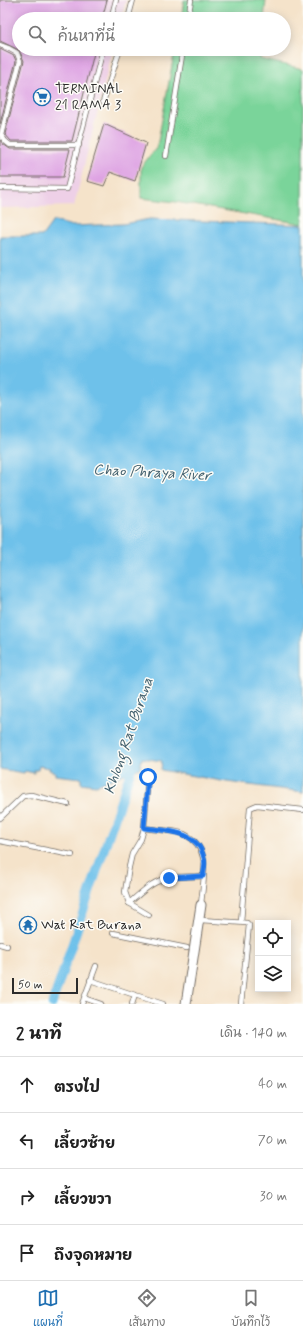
<!DOCTYPE html>
<html lang="th">
<meta charset="utf-8">
<style>
:root{--surface:#fff;--page:#f6f6f6;--text:#222;--muted:#767676;--line:#e0e0e0;--accent:#1f6fb2}
body{margin:0;font-family:Mynerve,"Playpen Sans Thai",sans-serif;background:var(--page);color:var(--text)}
.controls{position:absolute;right:12px;bottom:12px;display:grid;overflow:hidden;border-radius:0px;box-shadow:0 2px 10px #0003}
.controls button{width:36px;height:36px;display:grid;place-items:center;padding:0;border:0;border-bottom:1px solid var(--line);background:var(--surface);color:var(--text);font:20px sans-serif}
.scale{position:absolute;left:12px;bottom:10px;width:66px;box-sizing:border-box;padding-left:4px;border:2px solid #2b2b2b;border-top:0;font-size:11px;line-height:14px;white-space:nowrap;color:#2b2b2b;-webkit-text-stroke:3px #fdfcf7;paint-order:stroke}
.stop{position:absolute;width:12px;height:12px;margin:-9px;border:3px solid #1a73e8;border-radius:50%;background:#fff}
.stop.end{background:#1a73e8;border-color:#fff;box-shadow:0 1px 4px #0008}
.list{margin:0;padding:0;list-style:none}
h2{display:flex;justify-content:space-between;align-items:center;height:52px;margin:0;padding:0 16px;font-size:17px}
h2 small{font-size:13px;font-weight:400;color:var(--muted)}
.list li{display:grid;grid-template-columns:26px 1fr auto;gap:12px;align-items:center;box-sizing:border-box;height:56px;padding:0 16px;border-top:1px solid var(--line)}
.list b{display:block;font-size:15px;white-space:nowrap}
.list em{font-size:13px;font-style:normal;color:var(--muted)}
.icon{flex:none;width:22px;height:22px;fill:none;stroke:currentColor;stroke-width:2;stroke-linecap:round;stroke-linejoin:round}
.map{position:relative;flex:none;width:303px;height:1004px;overflow:hidden}
.search{position:absolute;background:var(--surface);box-shadow:0 2px 10px #0003;left:12px;right:12px;top:12px;height:44px;display:flex;align-items:center;gap:10px;box-sizing:border-box;padding:0 14px;border-radius:22px;color:var(--muted);font-size:15px}
.sheet{height:276px;background:var(--surface)}
nav{display:flex;justify-content:space-around;align-items:center;box-sizing:border-box;height:56px;border-top:1px solid var(--line);background:var(--surface);font-size:11px;color:var(--muted)}
nav a{display:grid;justify-items:center;gap:2px}
nav .on{color:var(--accent)}
.map>svg:first-child{display:block}
</style>
<div class="map">
<svg width="303" height="1004" viewBox="0 0 303 1004">
<rect width="100%" height="100%" fill="#fdfcf7"/>
<filter id="ink" filterUnits="userSpaceOnUse"><feTurbulence type="fractalNoise" baseFrequency=".025" numOctaves="2"/><feDisplacementMap in="SourceGraphic" scale="8" xChannelSelector="R" yChannelSelector="G"/><feConvolveMatrix kernelMatrix="1 2 1 2 8 2 1 2 1" color-interpolation-filters="sRGB"/></filter>
<filter id="wash" filterUnits="userSpaceOnUse"><feTurbulence type="fractalNoise" baseFrequency=".012" numOctaves="4" result="noise"/><feDisplacementMap in="SourceGraphic" scale="16" xChannelSelector="R" yChannelSelector="G"/><feGaussianBlur stdDeviation="0.9" result="paint"/><feColorMatrix in="noise" values="0 0 0 0 0 0 0 0 0 0 0 0 0 0 0 0 0 1.4 0 .05"/><feComposite in="paint" operator="in"/></filter>
<g filter="url(#wash)">
<rect width="100%" height="100%" fill="#f5e3ca"/>
<!-- built -->
<polygon fill="#eed0e7" points="0,0 126,0 121,19 19,19 19,49 113,49 74,206 0,208"/>
<!-- green -->
<g fill="#7ad49a" stroke="#528062">
<polygon points="184,0 266,0 264,19 181,19"/>
<polygon points="175,49 261,49 260,59 303,69 303,224 176,202 141,198 141,167 157,147"/>
</g>
<!-- water -->
<polygon fill="#6ec1ea" stroke="#4c768a" points="150,219 303,225 303,730 302,730 300,744 303,745 303,792 227,782 161,770 162,761 142,758 140,768 96,785 81,783 81,778 55,775 55,772 49,770 50,768 39,766 38,770 34,770 34,773 25,771 24,773 0,769 0,236 42,236 53,221 73,226 123,224"/>
<g fill="none" stroke-linecap="round" stroke-linejoin="round">
<!-- canal -->
<polyline stroke="#6ec1ea" stroke-width="9" points="52,1004 134,761"/>
</g>
<g id="blocks">
<!-- building -->
<g fill="#dea3e3">
<polygon points="0,0 107,0 102,19 19,19 19,49 95,49 72,141 11,141 5,134 24,61 19,50 0,41"/>
<polygon points="0,49 14,56 16,61 0,124"/>
<polygon points="104,124 146,143 135,181 110,172 104,186 87,181"/>
<polygon points="0,140 3,144 10,149 70,149 63,177 0,177"/>
</g>
</g>
</g>
<g filter="url(#ink)">
<use href="#blocks" fill-opacity="0" stroke="#726b63" stroke-width="1"/>
<g fill="none" stroke-linecap="round" stroke-linejoin="round">
<defs>
<g id="lane">
<polyline points="111,19 116,0"/>
<polyline points="128,19 133,0"/>
<polyline points="188,19 191,0"/>
<polyline points="0,45 8,48 17,53 20,61 1,135 5,141 10,145 79,145"/>
<polyline points="103,102 120,49"/>
<polyline points="166,156 183,49"/>
<polyline points="0,188 67,189 103,49"/>
<polyline points="148,777 144,828 141,839 132,854 129,867 125,892 129,903 149,915"/>
<polyline points="0,818 23,796 31,795 68,804"/>
<path d="M144,828C153,830 176,830 184,834C213,848 203,878 201,905"/>
<polyline points="0,841 72,855"/>
<path d="M129,903C141,893 153,880 169,878C180,876 192,877 203,876"/>
<polyline points="200,920 247,923 249,925 241,1004"/>
<polyline points="241,922 250,808 257,805 303,810"/>
<polyline points="113,933 187,948"/>
<polyline points="0,944 7,946"/>
<polyline points="90,980 135,995"/>
<polyline points="84,998 101,1004"/>
<polyline points="82,1004 96,966"/>
<polyline points="132,1004 135,995 163,1004"/>
</g>
<polyline id="street" points="186,1004 201,905"/>
</defs>
<!-- lane casing -->
<use href="#lane" stroke="#726b63" stroke-width="6"/>
<!-- street casing -->
<use href="#street" stroke="#726b63" stroke-width="11"/>
<!-- lane -->
<use href="#lane" stroke="#fff" stroke-width="4.5"/>
<!-- street -->
<use href="#street" stroke="#fff" stroke-width="9"/>
</g>
</g>
<g fill="none" stroke-linecap="round" stroke-linejoin="round" filter="url(#ink)">
<!-- route -->
<path stroke="#1a73e8" stroke-width="5" d="M148,777L144,828C166,831 198,830 204,858C206,863 204,871 203,876L169,878"/>
</g>
<!-- icons -->
<defs>
<symbol id="supermarket-ring" viewBox="-11 -11 22 22"><circle r="9.5" fill="#fdfcf7" stroke="#1f6fb2" stroke-width="1.5"/><path d="M-6-5.5h2.5l.6 2H6L4.5 2H-2.5L-4.4-4H-6ZM-1.5 3.2a1.3 1.3 0 1 0 .1 0ZM3 3.2a1.3 1.3 0 1 0 .1 0Z" fill="#1f6fb2"/></symbol>
<symbol id="temple-ring" viewBox="-11 -11 22 22"><circle r="9.5" fill="#fdfcf7" stroke="#1f6fb2" stroke-width="1.5"/><path d="M0-6L5-2H3V0L6.5 2.5H4V6H1.5V3h-3V6H-4V2.5H-6.5L-3 0V-2H-5Z" fill="#1f6fb2"/></symbol>
</defs>
<g fill-rule="evenodd">
<use href="#supermarket-ring" x="32" y="87" width="20" height="20"/>
<use href="#temple-ring" x="18" y="915" width="20" height="20"/>
</g>
<g text-anchor="middle" dominant-baseline="central" stroke-width="3" stroke-linejoin="round" paint-order="stroke">
<!-- poi labels -->
<g font-size="14" fill="#2b2b2b" stroke="#fdfcf7" text-anchor="start">
<text x="55" y="89">TERMINAL<tspan x="55" dy="16">21 RAMA 3</tspan></text>
<text x="41" y="925">Wat Rat Burana</text>
</g>
<!-- water labels -->
<g font-size="15" font-style="italic" fill="#42606e" stroke="#fdfcf7">
<text transform="translate(152 473) rotate(3)">Chao Phraya River</text>
<text transform="translate(129 736) rotate(-71)">Khlong Rat Burana</text>
</g>
</g>
</svg>
<div class="controls">
<button><svg class="icon" aria-label="locate" viewBox="0 0 24 24"><circle cx="12" cy="12" r="6"/><path d="M12 2v4M12 18v4M2 12h4M18 12h4"/></svg></button>
<button><svg class="icon" aria-label="layers" viewBox="0 0 24 24"><path d="M12 4l9 5-9 5-9-5zM3 14l9 5 9-5"/></svg></button>
</div>
<div class="scale">50 m</div>
<div class="stop" style="left:148px;top:777px"></div>
<div class="stop end" style="left:169px;top:878px"></div>
<div class="search"><svg class="icon" aria-label="search" viewBox="0 0 24 24"><circle cx="10" cy="10" r="6"/><path d="M15 15l6 6"/></svg>ค้นหาที่นี่</div>
</div>
<section class="sheet">
<h2>2 นาที<small>เดิน · 140 m</small></h2>
<ul class="list">
<li><svg class="icon" aria-label="ahead" viewBox="0 0 24 24"><path d="M12 20V5M6 11l6-6 6 6"/></svg><div><b>ตรงไป</b></div><em>40 m</em></li>
<li><svg class="icon" aria-label="left" viewBox="0 0 24 24"><path d="M17 20v-9H6M10 6l-5 5 5 5"/></svg><div><b>เลี้ยวซ้าย</b></div><em>70 m</em></li>
<li><svg class="icon" aria-label="right" viewBox="0 0 24 24"><path d="M7 20v-9h11M14 6l5 5-5 5"/></svg><div><b>เลี้ยวขวา</b></div><em>30 m</em></li>
<li><svg class="icon" aria-label="arrive" viewBox="0 0 24 24"><path d="M6 21V4h12l-3 4 3 4H6"/></svg><div><b>ถึงจุดหมาย</b></div></li>
</ul>
</section>
<nav>
<a class="on"><svg class="icon" aria-label="map" viewBox="0 0 24 24"><path d="M3 6l6-2 6 2 6-2v14l-6 2-6-2-6 2zM9 4v14M15 6v14"/></svg>แผนที่</a>
<a><svg class="icon" aria-label="directions" viewBox="0 0 24 24"><path d="M12 3l9 9-9 9-9-9zM9 14v-3h6M13 9l2 2-2 2"/></svg>เส้นทาง</a>
<a><svg class="icon" aria-label="saved" viewBox="0 0 24 24"><path d="M7 4h10v16l-5-4-5 4z"/></svg>บันทึกไว้</a>
</nav>
